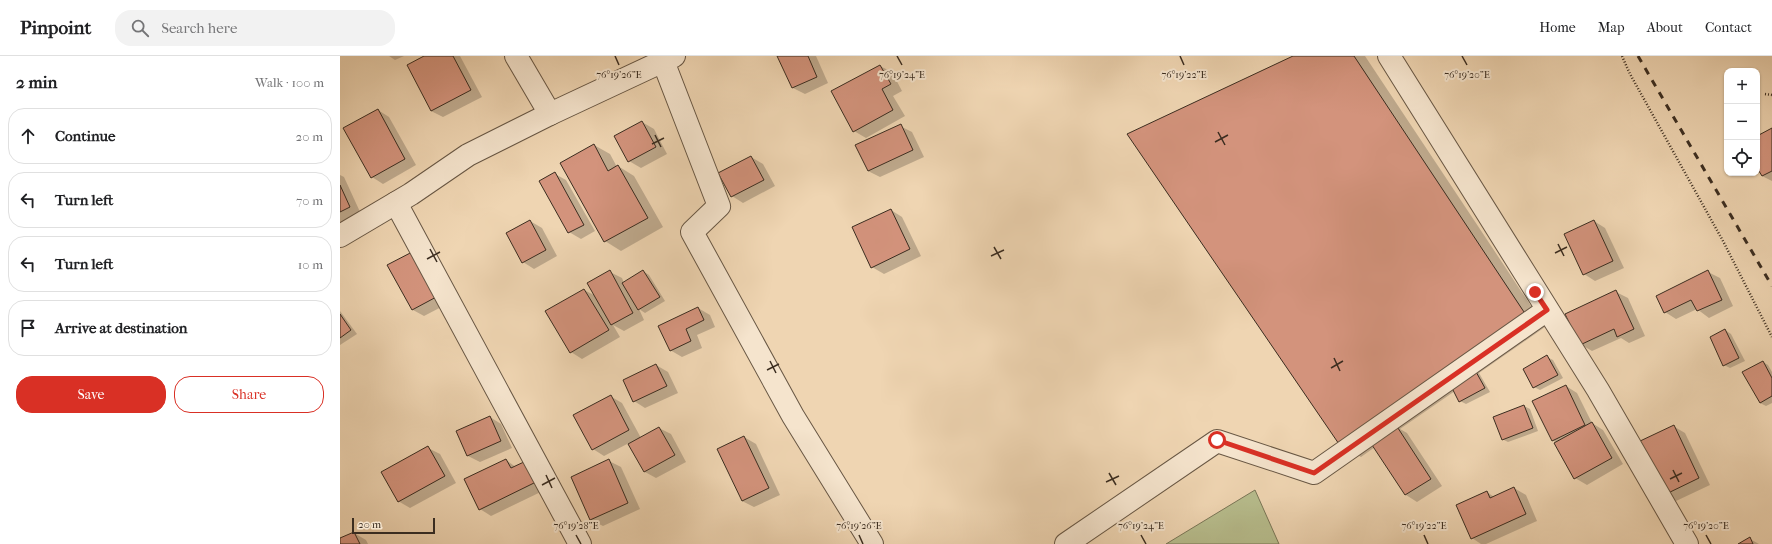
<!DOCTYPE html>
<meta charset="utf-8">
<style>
:root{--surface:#fff;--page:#f2f2f2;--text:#202124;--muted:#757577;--line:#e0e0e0;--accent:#d93025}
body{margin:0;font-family:"IM FELL French Canon",serif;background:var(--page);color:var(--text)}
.controls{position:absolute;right:12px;top:12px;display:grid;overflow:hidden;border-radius:8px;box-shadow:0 1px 3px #0004}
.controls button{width:36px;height:36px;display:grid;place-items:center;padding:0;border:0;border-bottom:1px solid var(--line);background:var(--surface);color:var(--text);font:20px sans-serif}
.scale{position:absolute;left:12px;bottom:10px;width:83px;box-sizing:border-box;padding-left:4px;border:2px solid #3b2d20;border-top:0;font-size:11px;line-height:14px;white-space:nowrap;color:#3b2d20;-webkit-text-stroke:3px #f5e4cd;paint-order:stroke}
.stop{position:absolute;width:12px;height:12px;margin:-9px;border:3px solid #d93025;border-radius:50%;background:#fff}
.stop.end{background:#d93025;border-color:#fff;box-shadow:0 1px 4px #0008}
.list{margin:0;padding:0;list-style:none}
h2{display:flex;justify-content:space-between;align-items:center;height:52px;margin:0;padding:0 16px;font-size:17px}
h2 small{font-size:13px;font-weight:400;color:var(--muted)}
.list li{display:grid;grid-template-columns:26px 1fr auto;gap:12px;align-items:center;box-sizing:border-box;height:56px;margin:0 8px 8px;padding:0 8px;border:1px solid var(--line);border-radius:16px}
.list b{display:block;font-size:15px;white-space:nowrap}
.list em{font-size:13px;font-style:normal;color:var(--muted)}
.actions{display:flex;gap:8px;padding:12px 16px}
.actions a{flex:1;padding:9px 0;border:1px solid var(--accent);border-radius:16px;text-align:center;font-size:14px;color:var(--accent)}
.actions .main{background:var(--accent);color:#fff}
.icon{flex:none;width:22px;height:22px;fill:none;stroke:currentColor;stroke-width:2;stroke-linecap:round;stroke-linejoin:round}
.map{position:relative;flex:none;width:1432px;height:488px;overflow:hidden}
header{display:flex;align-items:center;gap:24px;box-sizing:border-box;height:56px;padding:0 20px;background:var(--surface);border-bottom:1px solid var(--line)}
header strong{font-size:19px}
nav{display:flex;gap:22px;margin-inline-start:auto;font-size:14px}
.search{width:280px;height:36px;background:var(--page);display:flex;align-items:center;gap:10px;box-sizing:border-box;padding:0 14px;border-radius:16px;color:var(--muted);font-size:15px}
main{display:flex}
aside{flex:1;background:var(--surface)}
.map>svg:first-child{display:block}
</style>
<header>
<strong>Pinpoint</strong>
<div class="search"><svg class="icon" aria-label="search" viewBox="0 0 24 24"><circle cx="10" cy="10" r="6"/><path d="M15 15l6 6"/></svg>Search here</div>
<nav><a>Home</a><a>Map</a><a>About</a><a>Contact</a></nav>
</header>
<main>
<aside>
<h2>2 min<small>Walk · 100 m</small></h2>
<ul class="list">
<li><svg class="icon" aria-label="ahead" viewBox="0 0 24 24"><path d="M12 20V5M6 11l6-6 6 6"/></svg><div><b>Continue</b></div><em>20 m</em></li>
<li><svg class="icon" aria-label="left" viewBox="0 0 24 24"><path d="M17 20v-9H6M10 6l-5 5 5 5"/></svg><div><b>Turn left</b></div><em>70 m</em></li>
<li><svg class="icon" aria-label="left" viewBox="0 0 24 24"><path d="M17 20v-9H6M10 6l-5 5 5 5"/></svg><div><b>Turn left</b></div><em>10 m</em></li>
<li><svg class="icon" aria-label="arrive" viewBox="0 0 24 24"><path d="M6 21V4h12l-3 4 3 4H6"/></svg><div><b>Arrive at destination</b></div></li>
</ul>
<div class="actions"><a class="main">Save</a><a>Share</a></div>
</aside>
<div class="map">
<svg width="1432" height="488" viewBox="0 0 1432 488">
<rect width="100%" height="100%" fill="#efd5b2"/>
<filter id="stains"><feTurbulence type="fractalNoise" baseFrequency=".005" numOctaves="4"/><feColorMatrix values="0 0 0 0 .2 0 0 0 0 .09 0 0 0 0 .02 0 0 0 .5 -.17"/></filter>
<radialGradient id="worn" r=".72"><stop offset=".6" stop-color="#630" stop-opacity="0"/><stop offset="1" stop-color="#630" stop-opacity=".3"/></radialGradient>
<!-- green -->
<polygon fill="#b7bd8d" stroke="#797556" points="915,434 939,488 826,488"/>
<!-- shadow -->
<g fill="#0003">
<polygon points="49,0 64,0 55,4"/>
<polygon points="87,0 120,0 142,41 103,61 91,55"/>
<polygon points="438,0 476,0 488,27 465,38 453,32"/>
<polygon points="955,0 1025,0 1205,271 1139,317 1150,336 1126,348 1120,345 1115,335 1060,373 1067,377 1102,430 1077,446 1066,439 1035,391 1021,401 1002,390"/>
<polygon points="540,10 552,16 562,35 553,40 565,60 526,82 514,75"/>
<polygon points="38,54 49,61 76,109 43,128 32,121"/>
<polygon points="302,66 314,73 327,98 301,112 289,105"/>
<polygon points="560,70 572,76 584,101 540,121 528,115"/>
<polygon points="1432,73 1432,125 1422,120 1417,110 1417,81"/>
<polygon points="254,89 270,98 277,111 278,110 294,120 323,171 281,195 265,185"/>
<polygon points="411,101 423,108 435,130 403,147 392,140"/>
<polygon points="215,118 226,124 255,175 241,183 229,176"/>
<polygon points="0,119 4,121 21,158 0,168"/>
<polygon points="551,154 562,161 581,200 544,218 532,211"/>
<polygon points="190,165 202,172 217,200 194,213 183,206"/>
<polygon points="1254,165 1265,172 1284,212 1255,225 1244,218"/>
<polygon points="48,209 111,246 84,260 73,254"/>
<polygon points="303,215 309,219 325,245 305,257 299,253 304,264 284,275 273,269 280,281 242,303 231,296 207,255 244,234 256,240 270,216 282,222 284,227"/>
<polygon points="1368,216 1380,222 1393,250 1369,262 1357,253 1336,263 1325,256"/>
<polygon points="1276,236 1288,242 1305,280 1289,287 1281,282 1252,295 1240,288"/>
<polygon points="358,252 370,259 375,271 357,279 362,292 342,301 330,294"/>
<polygon points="0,255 17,278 0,289"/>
<polygon points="1385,274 1391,278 1405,305 1390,312 1384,309"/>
<polygon points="1207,301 1213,304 1223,322 1200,334 1194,331"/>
<polygon points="1423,306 1428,309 1432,316 1432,347 1426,350 1420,347"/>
<polygon points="316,309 328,316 338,337 305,352 294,345"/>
<polygon points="1226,330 1237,337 1252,367 1263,374 1283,408 1247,429 1235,422 1217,387 1212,384"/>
<polygon points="270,340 282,347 301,382 319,372 331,378 346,406 316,422 305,416 289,387 264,400 253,393"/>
<polygon points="1184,350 1190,353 1198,375 1168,386 1162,383"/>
<polygon points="150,361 161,368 172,392 140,406 128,400 118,376"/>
<polygon points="1333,370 1345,377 1370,429 1336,445 1324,438"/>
<polygon points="404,381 416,388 440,439 414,451 402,445"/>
<polygon points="88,392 100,398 116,427 70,452 58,445"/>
<polygon points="166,404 207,433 151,460 140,453"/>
<polygon points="269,405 281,411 300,453 263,470 251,464"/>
<polygon points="1174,432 1186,439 1197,465 1146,488 1141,488 1132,482 1147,436 1154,441"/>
<polygon points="14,477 26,484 28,488 0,488 0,483"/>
<polygon points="1410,483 1419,488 1400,488"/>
</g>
<!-- building -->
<g fill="#d3937c" stroke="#3b2d20">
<polygon points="84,0 113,0 131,34 91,55 67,9"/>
<polygon points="437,0 468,0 477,21 452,32"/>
<polygon points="953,0 1014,0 1186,259 1001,391 787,78"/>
<polygon points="540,9 551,28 542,33 553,54 513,76 491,35"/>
<polygon points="38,53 65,103 31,122 3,72"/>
<polygon points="302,65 316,91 288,106 274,80"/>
<polygon points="561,68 573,94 528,115 515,89"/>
<polygon points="1432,72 1432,115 1422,120 1417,112 1417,80"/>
<polygon points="254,88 268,115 278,109 308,162 264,186 220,107"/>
<polygon points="411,100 424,124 391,141 378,117"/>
<polygon points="215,116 244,169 228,177 199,125"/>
<polygon points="0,129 10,151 0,156"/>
<polygon points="551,153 570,193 531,212 512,171"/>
<polygon points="190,164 206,194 182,207 166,177"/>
<polygon points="1254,164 1273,205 1243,219 1224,178"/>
<polygon points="76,194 100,239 72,254 47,209"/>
<polygon points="270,214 293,257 271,269 247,227"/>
<polygon points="303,214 320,241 298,254 282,227"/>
<polygon points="1368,214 1382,244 1357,255 1351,244 1324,257 1316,240"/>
<polygon points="244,233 269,274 230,297 205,255"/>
<polygon points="1276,234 1294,273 1277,281 1274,273 1240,289 1225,258"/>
<polygon points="358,251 364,264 346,273 351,285 330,295 318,270"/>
<polygon points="0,258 11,274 0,282"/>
<polygon points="1385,273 1399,302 1383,310 1370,281"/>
<polygon points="1207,299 1218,319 1193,332 1183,313"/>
<polygon points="1423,305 1432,322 1432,340 1420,347 1402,316"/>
<polygon points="316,308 327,330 293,346 283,324"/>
<polygon points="1135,314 1145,332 1119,346 1110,328"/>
<polygon points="1226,329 1245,369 1212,385 1192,345"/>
<polygon points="271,339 289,374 252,394 233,359"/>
<polygon points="1184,349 1193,372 1162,384 1153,361"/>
<polygon points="150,360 161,385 127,400 116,375"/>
<polygon points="1252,366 1272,402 1234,423 1214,387"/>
<polygon points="1056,369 1091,423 1065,439 1030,386"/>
<polygon points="1334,369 1359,422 1324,439 1298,386"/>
<polygon points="319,371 335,399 304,416 288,388"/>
<polygon points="404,380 429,432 402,445 377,393"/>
<polygon points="88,390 105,420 58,446 41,416"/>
<polygon points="166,403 171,412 186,405 196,426 139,454 124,423"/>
<polygon points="269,403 288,447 250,464 231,421"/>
<polygon points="1174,431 1186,458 1131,483 1116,449 1147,435 1150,442"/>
<polygon points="14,476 20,488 0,488 0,482"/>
<polygon points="1410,481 1413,488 1398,488"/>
</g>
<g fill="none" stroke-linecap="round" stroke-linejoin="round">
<defs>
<g id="minor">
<polyline points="176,0 210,58"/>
<polyline points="1049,0 1258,334 1347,488"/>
<polyline points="323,5 379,150 352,176 453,360 532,488"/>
<polyline points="56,147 240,488"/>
<polyline points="0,180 71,138 128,99 210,58 334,0"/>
<polyline points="726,488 877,385 974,417 1207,254"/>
</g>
</defs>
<!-- minor casing -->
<use href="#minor" stroke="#685744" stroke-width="24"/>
<!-- path -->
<g stroke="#3b2d20" stroke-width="2.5" stroke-dasharray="1 2" stroke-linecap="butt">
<polyline points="1282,0 1290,18 1383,185 1432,281"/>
<polyline points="1425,38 1432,39"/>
</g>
<!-- minor -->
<use href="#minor" stroke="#f5e4cd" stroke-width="22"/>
<!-- rail -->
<polyline stroke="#3b2d20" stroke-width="3" stroke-dasharray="7 7" stroke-linecap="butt" points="1298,0 1432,230"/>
</g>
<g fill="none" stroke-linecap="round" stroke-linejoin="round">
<!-- route -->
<polyline stroke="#d93025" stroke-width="5" points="877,384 974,417 1207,254 1195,236"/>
</g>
<!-- ticks -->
<path fill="none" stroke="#3b2d20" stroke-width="1.5" d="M275,0L279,9M557,0L562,9M840,0L844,9M1122,0L1127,9M878,76L885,89M315,79L321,91M875,86L888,79M312,88L324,82M1218,188L1224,200M654,191L661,203M90,193L97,206M1215,197L1227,191M651,200L664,194M87,203L100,196M994,302L1000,315M430,305L436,317M991,312L1003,305M427,314L439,308M1333,414L1339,426M769,417L776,429M206,419L212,432M1330,423L1342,417M766,426L779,420M202,429L215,422M236,479L241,488M519,479L523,488M801,479L806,488M1084,479L1088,488M1366,479L1371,488"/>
<g font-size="10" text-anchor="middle" fill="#3b2d20" stroke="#f5e4cd" stroke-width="4" stroke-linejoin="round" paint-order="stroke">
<text x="279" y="22">76°19'26"E</text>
<text x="562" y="22">76°19'24"E</text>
<text x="844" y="22">76°19'22"E</text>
<text x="1127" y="22">76°19'20"E</text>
<text x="236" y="473">76°19'28"E</text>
<text x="519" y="473">76°19'26"E</text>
<text x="801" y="473">76°19'24"E</text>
<text x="1084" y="473">76°19'22"E</text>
<text x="1366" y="473">76°19'20"E</text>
</g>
<rect width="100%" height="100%" filter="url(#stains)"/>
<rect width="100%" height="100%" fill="url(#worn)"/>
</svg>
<div class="controls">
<button>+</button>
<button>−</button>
<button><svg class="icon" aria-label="locate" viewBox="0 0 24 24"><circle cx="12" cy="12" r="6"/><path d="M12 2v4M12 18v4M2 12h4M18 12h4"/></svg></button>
</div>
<div class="scale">20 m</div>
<div class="stop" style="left:877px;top:384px"></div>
<div class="stop end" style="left:1195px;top:236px"></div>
</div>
</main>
